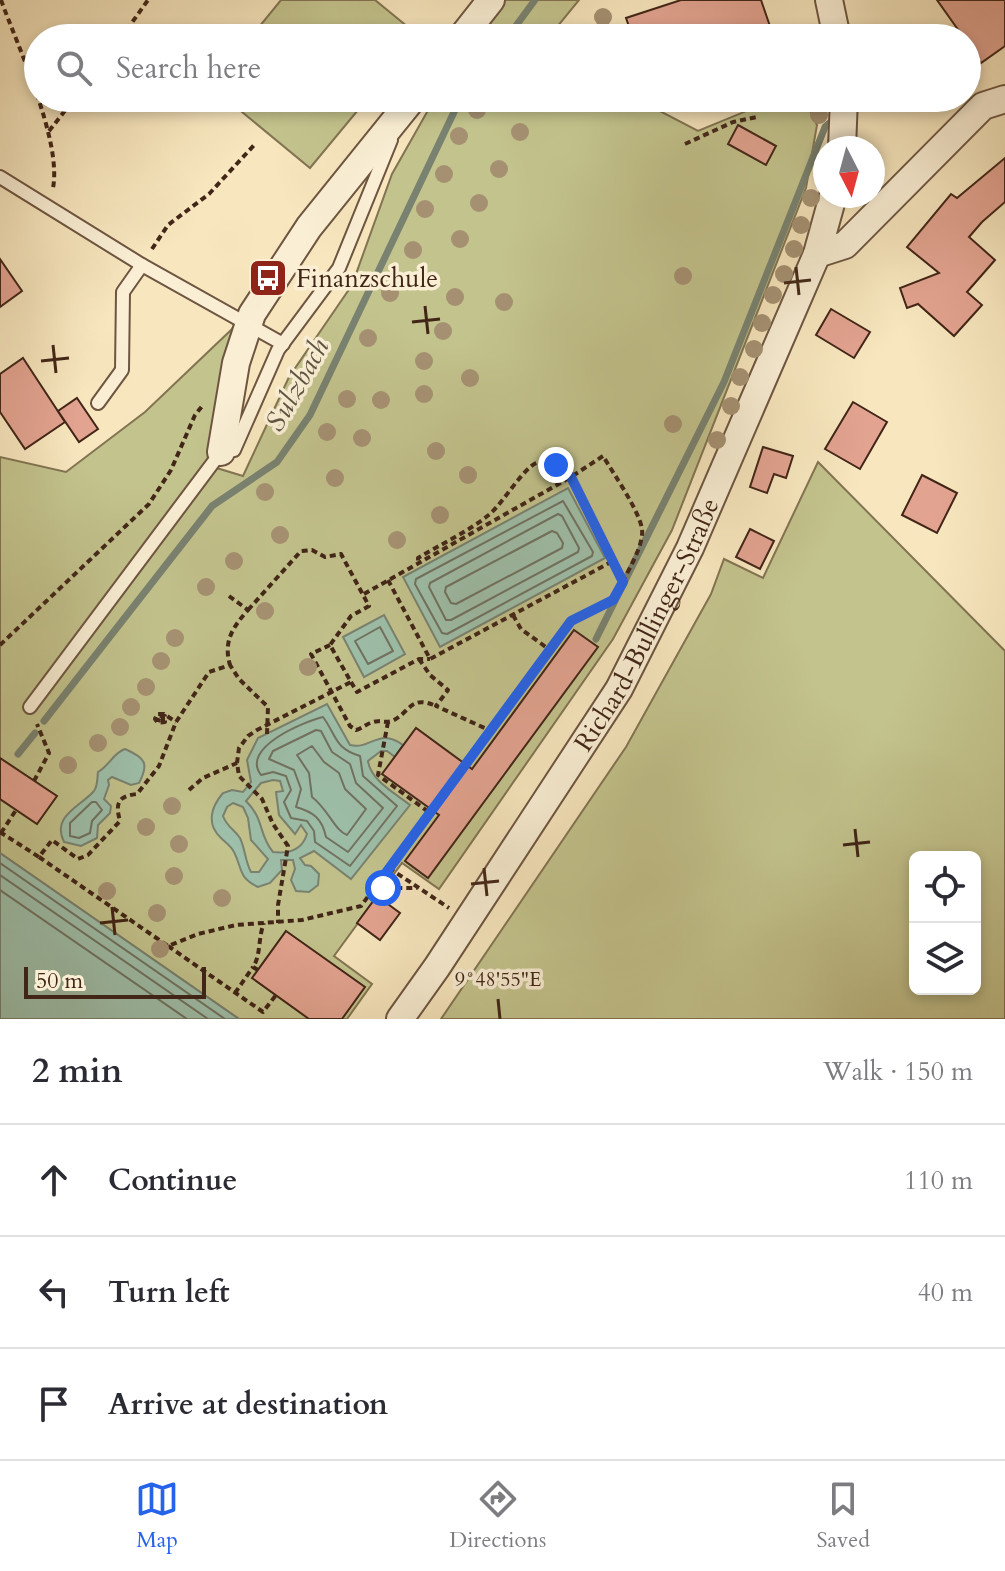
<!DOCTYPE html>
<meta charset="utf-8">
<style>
:root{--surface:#fff;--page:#f2f2f3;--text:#2b2b33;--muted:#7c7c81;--line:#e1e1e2;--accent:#2563eb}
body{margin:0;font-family:Cardo,serif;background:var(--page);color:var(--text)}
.controls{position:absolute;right:24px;bottom:24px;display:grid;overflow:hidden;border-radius:12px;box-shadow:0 4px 12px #0003}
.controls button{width:72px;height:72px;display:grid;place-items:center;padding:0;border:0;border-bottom:2px solid var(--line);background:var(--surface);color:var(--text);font:40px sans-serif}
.compass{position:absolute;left:813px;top:136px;width:72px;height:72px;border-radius:50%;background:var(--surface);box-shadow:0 4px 12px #0003;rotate:174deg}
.scale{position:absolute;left:24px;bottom:20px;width:182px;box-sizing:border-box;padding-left:8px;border:4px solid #412517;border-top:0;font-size:22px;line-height:28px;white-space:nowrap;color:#412517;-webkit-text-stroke:6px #faefd5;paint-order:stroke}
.stop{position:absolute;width:24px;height:24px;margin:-18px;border:6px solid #2563eb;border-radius:50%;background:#fff}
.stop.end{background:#2563eb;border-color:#fff;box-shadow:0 2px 8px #0008}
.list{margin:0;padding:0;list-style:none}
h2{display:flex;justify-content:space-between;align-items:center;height:104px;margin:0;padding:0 32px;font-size:34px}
h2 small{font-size:26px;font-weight:400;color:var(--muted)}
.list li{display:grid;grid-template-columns:52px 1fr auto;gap:24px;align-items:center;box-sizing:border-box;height:112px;padding:0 32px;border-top:2px solid var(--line)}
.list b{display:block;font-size:30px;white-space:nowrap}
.list em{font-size:26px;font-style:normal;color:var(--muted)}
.icon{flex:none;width:44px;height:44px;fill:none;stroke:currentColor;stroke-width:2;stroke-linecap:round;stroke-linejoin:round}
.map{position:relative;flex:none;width:1005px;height:1019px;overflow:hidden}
.search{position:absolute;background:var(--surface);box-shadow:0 4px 12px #0003;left:24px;right:24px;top:24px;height:88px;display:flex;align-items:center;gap:20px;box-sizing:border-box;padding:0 28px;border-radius:44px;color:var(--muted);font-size:30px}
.sheet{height:440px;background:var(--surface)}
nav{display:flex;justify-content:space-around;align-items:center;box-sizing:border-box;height:112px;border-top:2px solid var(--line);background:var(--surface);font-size:22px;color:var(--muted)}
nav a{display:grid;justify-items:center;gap:4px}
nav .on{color:var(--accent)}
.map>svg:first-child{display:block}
</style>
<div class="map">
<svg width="1005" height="1019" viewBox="0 0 1005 1019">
<rect width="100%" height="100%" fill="#f7e6be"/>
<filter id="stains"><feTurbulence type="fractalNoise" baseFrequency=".0025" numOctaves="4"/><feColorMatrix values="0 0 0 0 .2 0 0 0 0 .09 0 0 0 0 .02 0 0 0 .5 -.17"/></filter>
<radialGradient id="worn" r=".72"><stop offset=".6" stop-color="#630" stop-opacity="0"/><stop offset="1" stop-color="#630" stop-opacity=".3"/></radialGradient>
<!-- green -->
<g fill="#c3c38d" stroke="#827452" stroke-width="2" fill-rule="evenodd">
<polygon points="281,0 375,0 419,36 250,38"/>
<polygon points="476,0 579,0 548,38 448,38"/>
<polygon points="225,98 368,98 310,168"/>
<polygon points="403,98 387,134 255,328 210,466 243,476 289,377 352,285 392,174 435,98 635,98 698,131 778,98 804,98 817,125 806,188 672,530 613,639 439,889 402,863 334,956 372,984 347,1019 239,1019 0,853 0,799 37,824 56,796 0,758 0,457 66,472 145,412 231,330"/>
<path d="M818,462L1005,651V1019H441L626,747L711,594L724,559L763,578ZM915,857H975V989H915Z"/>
</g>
<!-- water -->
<g fill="#9ec0ab" stroke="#798270" stroke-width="2" fill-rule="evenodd">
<polygon points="568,488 605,558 440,647 403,577"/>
<polygon points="384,615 405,654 364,677 343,637"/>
<path d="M327,704L350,745C372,750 378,727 403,745L395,757L387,751H381L368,761C371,781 395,793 410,805L351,879L314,851L300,858L305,865L311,866L319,874L318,885L309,892L296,891L291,880L295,869L293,860H281L282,870L270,883L258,887C238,877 243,870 234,852C231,846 226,843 221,838C206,824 211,807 223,793L232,790L243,792L251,782L247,760L258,738ZM273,780L280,781L283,791L276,792L279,815L295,834L301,825L307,834C302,850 289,854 273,852C258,834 265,820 246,801L261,783ZM233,803L243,807L248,818L251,840L268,859L259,872H251C245,861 245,848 240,838C234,829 227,827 223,816L227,807Z"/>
<path d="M125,749C146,758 149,764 139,783L131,785L112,777L108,780L109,785L104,799L111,806L110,813L98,825L97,838L81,846L64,842C51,816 80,807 94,791C98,786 97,778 98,772C110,765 113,753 125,749Z"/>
<polygon points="0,853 239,1019 0,1019"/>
</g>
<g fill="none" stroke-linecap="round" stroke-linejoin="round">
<!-- shore -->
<g stroke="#707261" stroke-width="2">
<polygon points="563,501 593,552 592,556 447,634 442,633 415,584 416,579"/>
<polygon points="558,514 562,516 579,548 578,552 451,620 446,620 429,587 430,583"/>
<polygon points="552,531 557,533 563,543 562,548 456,604 451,603 445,592 446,587"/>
<polygon points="380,627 393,651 368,664 355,641"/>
<path d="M323,717C337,736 334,748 360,756L363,776L397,806L350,866L315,842L314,831L307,821L291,818L284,802L291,790L286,776L273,772L261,775C240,748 303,722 323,717Z"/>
<path d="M316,730L321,731L332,752L350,764L356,783L383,808L348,852L326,837C322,818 313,812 296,807L301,789L294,770L269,759L273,751Z"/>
<path d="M312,746L324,762L339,773L345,789L366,809L347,835C335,831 328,809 312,797L309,773L297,755Z"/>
<polygon points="92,802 96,802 102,810 92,821 90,833 79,838 70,836 70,823"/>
<polyline points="0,863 225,1019"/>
<polyline points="0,875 208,1019"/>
<polyline points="0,890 187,1019"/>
</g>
<!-- stream -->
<g stroke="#798270" stroke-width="7">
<polyline points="507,38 535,0"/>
<polyline points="596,639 724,382 825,127 832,121"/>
<polyline points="44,721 212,506 277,462 310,415 455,110 464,98"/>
<polyline points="18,754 35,733"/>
</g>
</g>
<!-- building -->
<g fill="#e2a390" stroke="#412517" stroke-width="2">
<polygon points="681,0 761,0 774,38 633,38 626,18"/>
<polygon points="937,0 1005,0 1005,46 981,63 967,43 967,38 964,38"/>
<polygon points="738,125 776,146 766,165 728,144"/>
<polygon points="1005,158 1005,202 982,222 969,237 995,260 967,292 982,305 954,336 918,304 907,308 900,288 939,273 907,247 951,194 957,198"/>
<polygon points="0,259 22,291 0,307"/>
<polygon points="831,309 870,332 854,358 816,335"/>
<polygon points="23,358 65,422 25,449 0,412 0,374"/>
<polygon points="77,398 98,429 79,442 58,411"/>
<polygon points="853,402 887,422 860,469 825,449"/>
<polygon points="763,447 793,456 786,478 774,474 767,493 750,487"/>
<polygon points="922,475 957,493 937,533 902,515"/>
<polygon points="750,529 774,541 760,569 736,557"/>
<polygon points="574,630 598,647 428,878 405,861 439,815 382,774 416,728 472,769"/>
<polygon points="0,758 57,796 37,824 0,799"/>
<polygon points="377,896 400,913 380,940 357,923"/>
<polygon points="286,931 365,987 342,1019 309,1019 252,978"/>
</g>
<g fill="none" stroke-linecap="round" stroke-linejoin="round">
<defs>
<g id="lane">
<polyline points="0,177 142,265 283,344"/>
<polyline points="98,403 122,370 123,292 142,265"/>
<polyline points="30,707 221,452 234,450 278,350 339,268 391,140"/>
</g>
<g id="street">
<polyline points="829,0 837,38"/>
<polyline points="461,38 491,0"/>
<polyline points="842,148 844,98"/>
<polyline points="817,254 845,245 983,106 1005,99"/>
<polyline points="221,452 236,363 252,314 309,227 413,98"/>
<path id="s1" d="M400,1019L437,967L619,689L690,548L817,254L833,196"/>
</g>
</defs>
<!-- lane casing -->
<use href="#lane" stroke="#6e5541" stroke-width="16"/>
<!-- street casing -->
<use href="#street" stroke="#6e5541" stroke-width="30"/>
<!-- path -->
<g stroke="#412517" stroke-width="4" stroke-dasharray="6 4" stroke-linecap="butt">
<path d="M1,0C18,47 62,141 53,188"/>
<polyline points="121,38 148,0"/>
<polyline points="49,131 75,98"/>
<polyline points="685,144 733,122 757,117"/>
<polyline points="152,249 168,225 209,194 256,143"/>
<path d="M388,580L430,659L613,561C602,539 568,448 536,463C523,469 504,501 491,513C470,531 441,544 418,558V563"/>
<path d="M364,594L571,477L603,456C613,473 639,510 642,529C644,545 629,568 623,582"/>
<path d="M229,596L248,610C233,627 223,641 230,665"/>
<polyline points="248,610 301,551 312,550 325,557 341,554 369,606 351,616 330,645 351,682 257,730 248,736 239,748 237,763 239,776 262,799 273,824 288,846 278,905 278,923"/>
<polyline points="513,615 521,629 550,650"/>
<polyline points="0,645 149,504 171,470 195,415 203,405"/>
<path d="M330,645L311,654L350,726L356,730C363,728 366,724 373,722C379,720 385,723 392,721C410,713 410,694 436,706"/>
<polyline points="419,659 430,675 448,690 436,706 489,730"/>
<polyline points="351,682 357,692 419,659 430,659"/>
<polyline points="161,718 163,717 163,722 156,719 158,716 165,716 165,722 158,723 155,719 157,714 164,714 176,722"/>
<polyline points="388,722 378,775 430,813"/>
<polyline points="34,781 49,753 37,724"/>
<polyline points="189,790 203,778 237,763"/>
<path d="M0,832L39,857L52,840L78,859L88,855L120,821C115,803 118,796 137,794L159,766L176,722L209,672L230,665L239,679L268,707L267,734"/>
<polyline points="1,833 16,810"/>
<polyline points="39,857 168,946 198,934 236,925 302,920 361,906 571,621 613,600 623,582 613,561"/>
<polyline points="389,868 449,908"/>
<polyline points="377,885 383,888 417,888"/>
<polyline points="168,946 263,1012 276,995"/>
<path d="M258,970L253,967C261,956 258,937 264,923"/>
<polyline points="235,993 253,967"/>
</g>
<!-- lane -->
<use href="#lane" stroke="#faefd5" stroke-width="12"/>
<!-- street -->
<use href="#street" stroke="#faefd5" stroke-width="26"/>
</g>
<!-- trees -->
<g fill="#a59172">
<circle cx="603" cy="17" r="9"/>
<circle cx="477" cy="110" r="9"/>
<circle cx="819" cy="115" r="9"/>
<circle cx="520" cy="132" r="9"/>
<circle cx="459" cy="136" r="9"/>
<circle cx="499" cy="169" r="9"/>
<circle cx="444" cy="174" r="9"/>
<circle cx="811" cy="198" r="9"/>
<circle cx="479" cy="203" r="9"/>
<circle cx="425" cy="209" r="9"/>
<circle cx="801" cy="225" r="9"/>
<circle cx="460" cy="239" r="9"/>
<circle cx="794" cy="249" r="9"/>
<circle cx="413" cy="250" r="9"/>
<circle cx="784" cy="274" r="9"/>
<circle cx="683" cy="276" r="9"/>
<circle cx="390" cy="293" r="9"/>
<circle cx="773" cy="295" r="9"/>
<circle cx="455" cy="297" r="9"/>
<circle cx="504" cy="302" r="9"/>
<circle cx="762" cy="323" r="9"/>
<circle cx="443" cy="331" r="9"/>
<circle cx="368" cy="338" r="9"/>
<circle cx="754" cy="349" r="9"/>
<circle cx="424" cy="361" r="9"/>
<circle cx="740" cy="377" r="9"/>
<circle cx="470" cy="378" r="9"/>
<circle cx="424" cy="394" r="9"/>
<circle cx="347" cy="399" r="9"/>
<circle cx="381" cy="400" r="9"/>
<circle cx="731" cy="406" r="9"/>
<circle cx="673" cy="424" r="9"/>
<circle cx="327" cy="432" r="9"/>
<circle cx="362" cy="438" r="9"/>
<circle cx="717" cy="440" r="9"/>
<circle cx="436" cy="451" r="9"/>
<circle cx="468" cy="475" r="9"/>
<circle cx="335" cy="478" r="9"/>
<circle cx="265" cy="492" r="9"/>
<circle cx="440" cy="515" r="9"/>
<circle cx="280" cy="535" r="9"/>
<circle cx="397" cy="540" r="9"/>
<circle cx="234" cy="561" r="9"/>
<circle cx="206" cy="587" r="9"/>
<circle cx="265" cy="611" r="9"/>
<circle cx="175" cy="638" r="9"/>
<circle cx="161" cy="661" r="9"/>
<circle cx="308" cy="667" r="9"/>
<circle cx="146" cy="687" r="9"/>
<circle cx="131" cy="707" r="9"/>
<circle cx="120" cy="727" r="9"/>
<circle cx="98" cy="743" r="9"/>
<circle cx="68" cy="765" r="9"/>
<circle cx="172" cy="806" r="9"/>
<circle cx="146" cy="827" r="9"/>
<circle cx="179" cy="844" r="9"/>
<circle cx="174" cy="876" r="9"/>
<circle cx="107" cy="891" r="9"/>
<circle cx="222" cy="898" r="9"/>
<circle cx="157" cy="913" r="9"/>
<circle cx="160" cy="949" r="9"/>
</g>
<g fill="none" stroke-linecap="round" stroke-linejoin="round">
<!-- route -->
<polyline stroke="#2563eb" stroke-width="10" points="383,888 377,885 571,621 613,600 623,582 571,477 556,465"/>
</g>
<!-- ticks -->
<path fill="none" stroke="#412517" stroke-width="3" d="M796,267L799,295M784,283L811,280M425,306L428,334M412,322L440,319M53,345L56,373M41,361L69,358M855,829L858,857M843,845L870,842M484,868L487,896M471,884L499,881M112,907L115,935M100,923L128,920M498,999L500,1019"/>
<!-- icons -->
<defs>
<symbol id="bus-square" viewBox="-11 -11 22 22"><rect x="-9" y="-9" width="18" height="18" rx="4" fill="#8f2418" stroke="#faefd5"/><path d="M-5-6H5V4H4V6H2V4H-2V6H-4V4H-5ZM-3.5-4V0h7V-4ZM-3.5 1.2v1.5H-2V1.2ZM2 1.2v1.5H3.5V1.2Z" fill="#fff"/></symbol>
</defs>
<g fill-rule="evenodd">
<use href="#bus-square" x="246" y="256" width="44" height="44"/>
</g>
<g text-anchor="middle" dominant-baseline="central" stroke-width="7" stroke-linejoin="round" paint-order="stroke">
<!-- poi labels -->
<g font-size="26" fill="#412517" stroke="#faefd5" text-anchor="start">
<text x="296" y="278">Finanzschule</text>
</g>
<!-- street labels -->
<g font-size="26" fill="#412517" stroke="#faefd5">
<text stroke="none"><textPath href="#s1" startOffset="466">Richard-Bullinger-Straße</textPath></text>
</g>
<!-- water labels -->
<g font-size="28" font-style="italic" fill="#5d5443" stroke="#faefd5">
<text transform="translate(297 385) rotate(-61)">Sulzbach</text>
</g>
</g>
<g font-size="20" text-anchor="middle" fill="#412517" stroke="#faefd5" stroke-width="7" stroke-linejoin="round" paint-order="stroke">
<text x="498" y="986">9°48'55"E</text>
</g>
<rect width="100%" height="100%" filter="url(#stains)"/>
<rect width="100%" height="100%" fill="url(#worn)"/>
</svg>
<div class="controls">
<button><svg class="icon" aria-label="locate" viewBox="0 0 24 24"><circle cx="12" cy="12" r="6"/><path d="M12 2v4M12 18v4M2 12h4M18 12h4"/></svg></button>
<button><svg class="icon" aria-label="layers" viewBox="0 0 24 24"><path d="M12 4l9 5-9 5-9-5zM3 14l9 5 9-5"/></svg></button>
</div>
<svg class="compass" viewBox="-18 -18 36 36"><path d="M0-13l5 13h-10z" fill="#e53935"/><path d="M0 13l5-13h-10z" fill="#7c7c81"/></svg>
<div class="scale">50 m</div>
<div class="stop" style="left:383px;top:888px"></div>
<div class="stop end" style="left:556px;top:465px"></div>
<div class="search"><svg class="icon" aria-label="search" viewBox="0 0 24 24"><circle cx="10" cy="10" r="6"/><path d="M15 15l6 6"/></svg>Search here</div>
</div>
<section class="sheet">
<h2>2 min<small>Walk · 150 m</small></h2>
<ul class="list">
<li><svg class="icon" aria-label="ahead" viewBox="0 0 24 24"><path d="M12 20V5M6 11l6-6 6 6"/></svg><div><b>Continue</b></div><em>110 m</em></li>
<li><svg class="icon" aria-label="left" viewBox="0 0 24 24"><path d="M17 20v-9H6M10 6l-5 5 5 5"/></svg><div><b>Turn left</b></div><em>40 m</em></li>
<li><svg class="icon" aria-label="arrive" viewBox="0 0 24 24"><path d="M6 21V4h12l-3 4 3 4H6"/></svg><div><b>Arrive at destination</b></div></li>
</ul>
</section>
<nav>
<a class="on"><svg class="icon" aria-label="map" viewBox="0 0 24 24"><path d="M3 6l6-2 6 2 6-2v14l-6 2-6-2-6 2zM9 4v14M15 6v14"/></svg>Map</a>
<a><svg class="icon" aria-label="directions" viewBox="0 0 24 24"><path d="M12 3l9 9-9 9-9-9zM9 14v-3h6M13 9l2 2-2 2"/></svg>Directions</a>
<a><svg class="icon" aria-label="saved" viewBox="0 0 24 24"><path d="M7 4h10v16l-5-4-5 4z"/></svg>Saved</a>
</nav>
